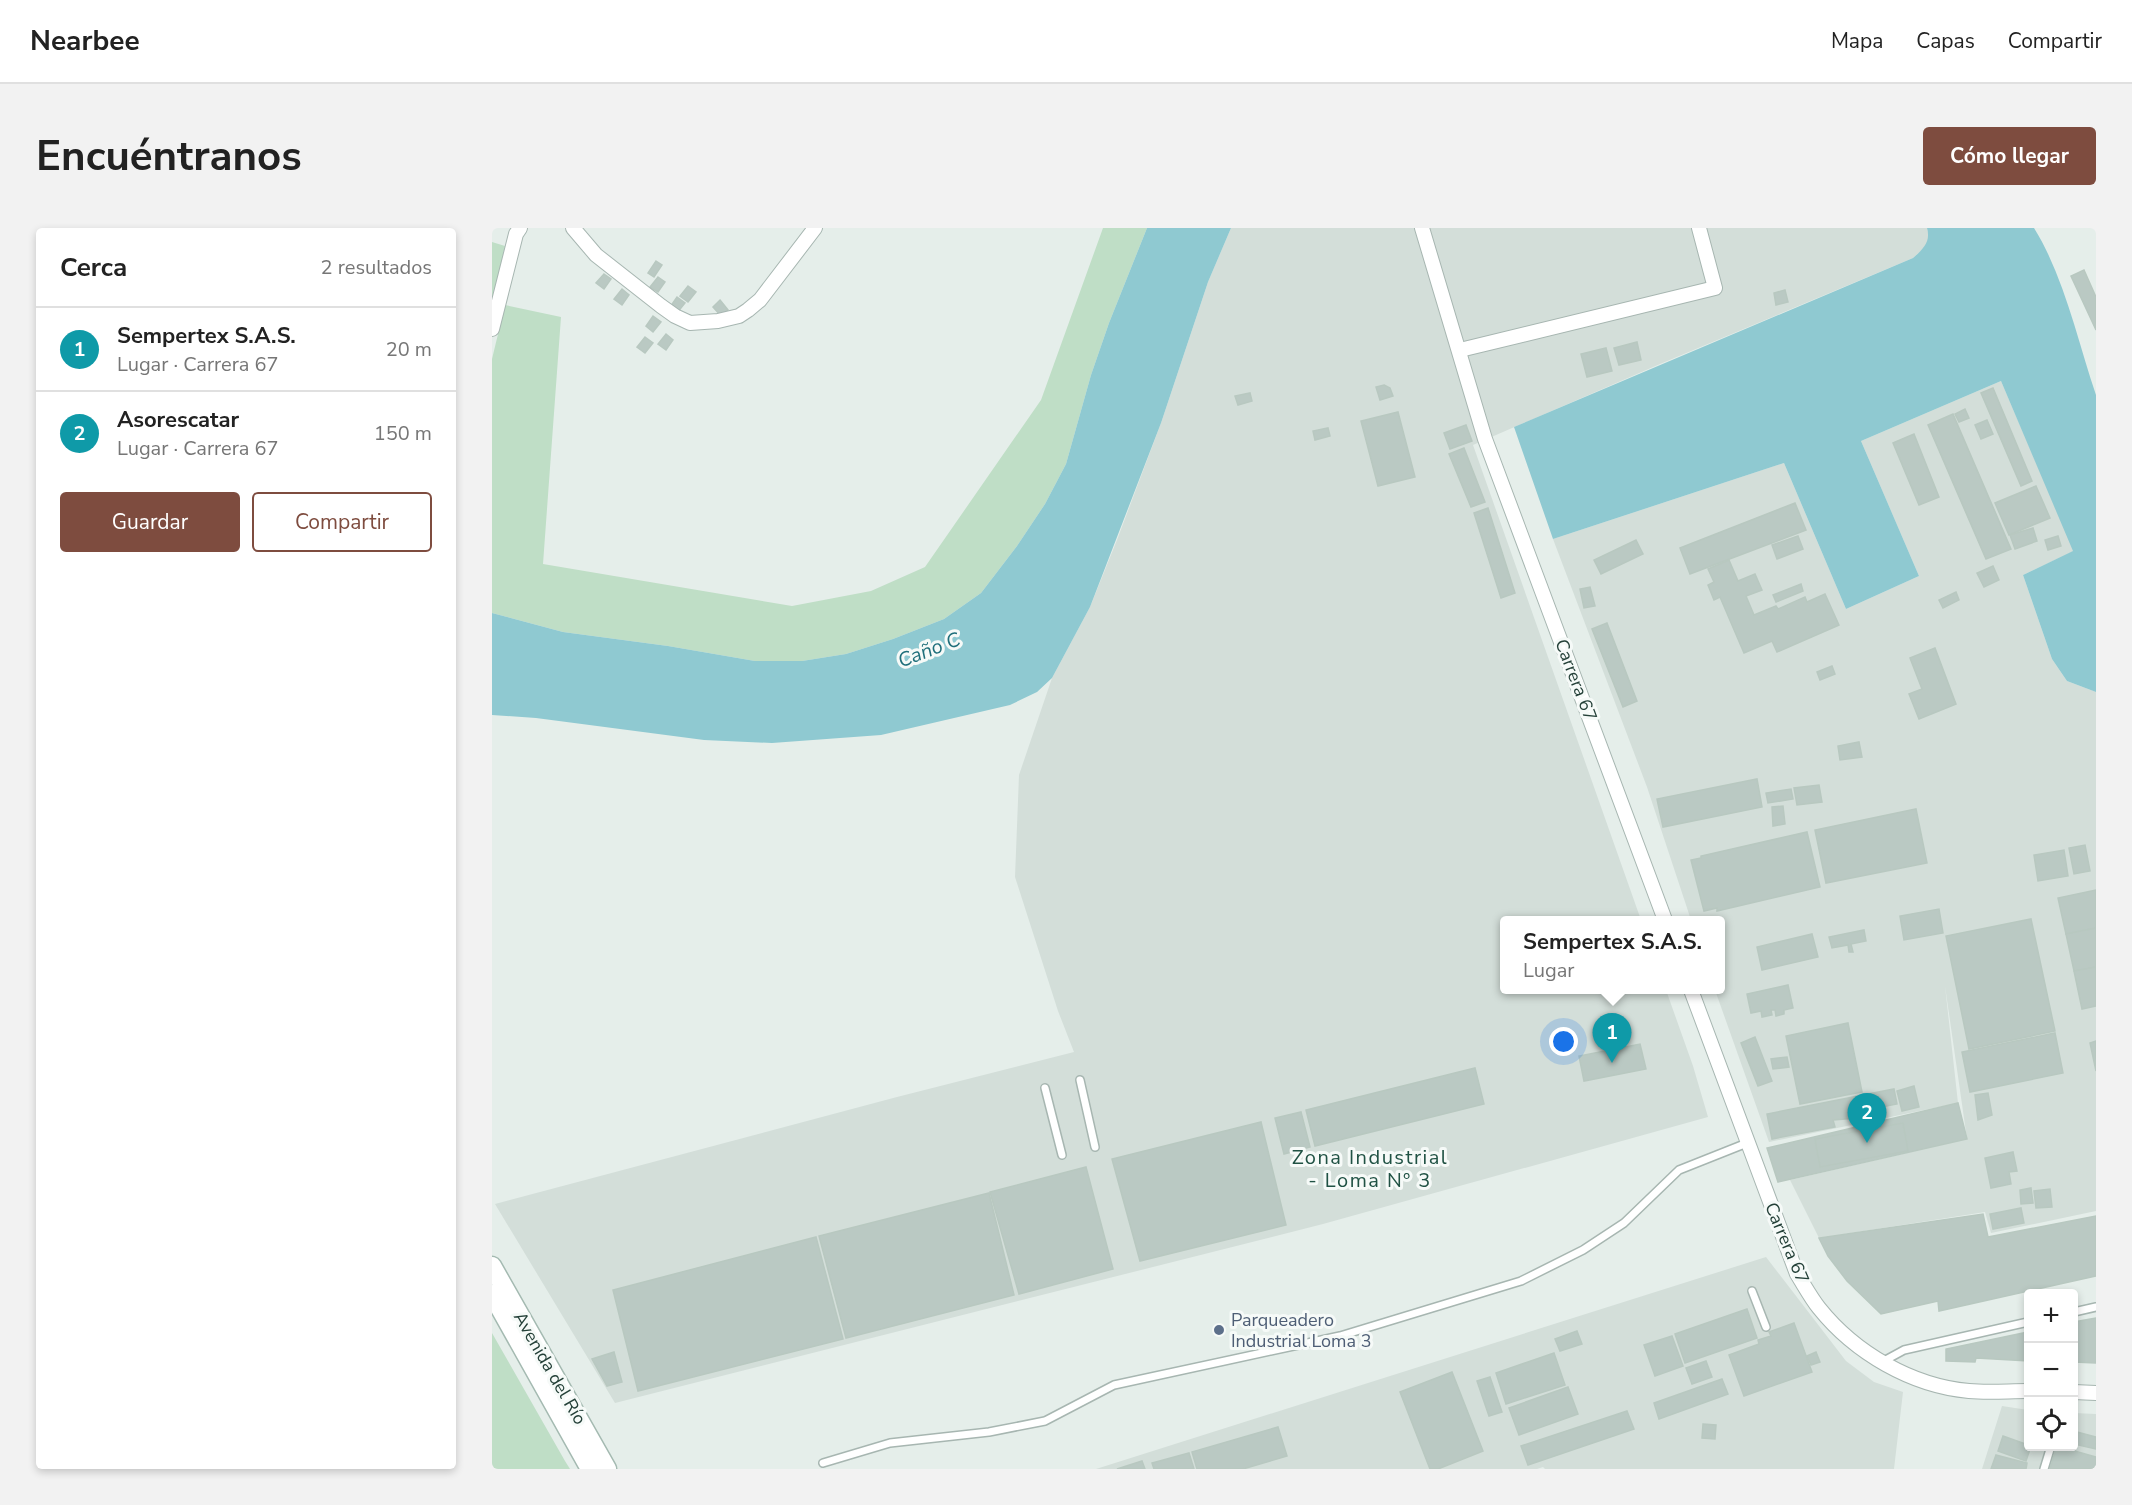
<!DOCTYPE html>
<html lang="es">
<meta charset="utf-8">
<style>
:root{--surface:#fff;--page:#f2f2f2;--text:#222;--muted:#767676;--line:#e0e0e0;--accent:#7e4c3f}
body{margin:0;font-family:"Nunito Sans",sans-serif;background:var(--page);color:var(--text)}
.controls{position:absolute;right:18px;bottom:18px;display:grid;overflow:hidden;border-radius:6px;box-shadow:0 3px 9px #0003}
.controls button{width:54px;height:54px;display:grid;place-items:center;padding:0;border:0;border-bottom:2px solid var(--line);background:var(--surface);color:var(--text);font:30px sans-serif}
.you{position:absolute;left:1072px;top:814px;width:21px;height:21px;margin:-15px;border:4px solid #fff;border-radius:50%;background:#1a73e8;box-shadow:0 0 0 9px #1a73e833}
.badge{display:grid;place-items:center;width:39px;height:39px;border-radius:50%;background:var(--accent);color:#fff;font-size:20px;font-weight:700}
.pin{position:absolute;translate:-50% -50px;filter:drop-shadow(0 2px 3px #0008)}
.pin::after{content:'';position:absolute;top:32px;width:21px;height:18px;background:inherit;clip-path:polygon(0 0,100% 0,50% 100%)}
.popup{position:absolute;left:1008px;top:688px;width:225px;height:78px;box-sizing:border-box;display:grid;place-content:center;border-radius:6px;background:var(--surface);filter:drop-shadow(0 2px 4px #0005);font-size:20px;white-space:nowrap;color:var(--muted)}
.popup b{font-size:22px;color:var(--text)}
.popup::after{content:'';position:absolute;left:50%;top:100%;margin-left:-12px;border:12px solid transparent;border-top-color:var(--surface)}
.list{margin:0;padding:0;list-style:none}
h2{display:flex;justify-content:space-between;align-items:center;height:78px;margin:0;padding:0 24px;font-size:26px}
h2 small{font-size:20px;font-weight:400;color:var(--muted)}
.list li{display:grid;grid-template-columns:39px 1fr auto;gap:18px;align-items:center;box-sizing:border-box;height:84px;padding:0 24px;border-top:2px solid var(--line)}
.list b{display:block;font-size:22px;white-space:nowrap}
.list p{margin:0;font-size:20px;white-space:nowrap;color:var(--muted)}
.list em{font-size:20px;font-style:normal;color:var(--muted)}
.actions{display:flex;gap:12px;padding:18px 24px}
.actions a{flex:1;padding:14px 0;border:2px solid var(--accent);border-radius:6px;text-align:center;font-size:21px;color:var(--accent)}
.actions .main{background:var(--accent);color:#fff}
.icon{flex:none;width:33px;height:33px;fill:none;stroke:currentColor;stroke-width:2;stroke-linecap:round;stroke-linejoin:round}
.map{position:relative;flex:none;width:1604px;height:1241px;overflow:hidden;border-radius:6px}
header{display:flex;align-items:center;gap:36px;box-sizing:border-box;height:84px;padding:0 30px;background:var(--surface);border-bottom:2px solid var(--line)}
header strong{font-size:28px}
nav{display:flex;gap:33px;margin-inline-start:auto;font-size:21px}
.intro{display:flex;align-items:center;justify-content:space-between;box-sizing:border-box;height:144px;padding:0 36px}
h1{margin:0;font-size:42px}
.button{padding:15px 27px;border-radius:6px;background:var(--accent);color:#fff;font-size:21px;font-weight:700}
main{display:flex;gap:36px;padding:0 36px}
aside{flex:1;background:var(--surface);border-radius:6px;box-shadow:0 3px 9px #0003}
.map>svg:first-child{display:block}
</style>
<header>
<strong>Nearbee</strong>
<nav><a>Mapa</a><a>Capas</a><a>Compartir</a></nav>
</header>
<div class="intro"><h1>Encuéntranos</h1><a class="button">Cómo llegar</a></div>
<main>
<aside>
<h2>Cerca<small>2 resultados</small></h2>
<ul class="list">
<li><span class="badge" style="background:#0f9aa8">1</span><div><b>Sempertex S.A.S.</b><p>Lugar · Carrera 67</p></div><em>20 m</em></li>
<li><span class="badge" style="background:#0f9aa8">2</span><div><b>Asorescatar</b><p>Lugar · Carrera 67</p></div><em>150 m</em></li>
</ul>
<div class="actions"><a class="main">Guardar</a><a>Compartir</a></div>
</aside>
<div class="map">
<svg width="1604" height="1241" viewBox="0 0 1604 1241">
<rect width="100%" height="100%" fill="#e5eeea"/>
<!-- built -->
<g fill="#d3ded9">
<polygon points="739,0 1435,0 1437,8 1434,18 1421,30 1168,136 981,217 1149,692 1012,692 1012,762 1174,762 1201,838 1216,889 831,996 123,1175 3,976 405,869 582,824 566,783 523,649 527,547 560,450 598,379 625,312 669,195 716,54"/>
<polygon points="1509,153 1582,323 1531,347 1560,431 1575,453 1604,464 1604,983 1499,1005 1493,984 1327,1010 1298,952 1475,911 1453,758 1466,875 1277,914 1223,762 1228,762 1228,692 1199,692 1155,559 1061,311 1292,235 1354,381 1427,348 1369,213"/>
<polygon points="1274,1029 1354,1133 1382,1154 1411,1164 1402,1241 1053,1241 1051,1239 1045,1241 604,1241"/>
<polygon points="1510,1178 1536,1182 1536,1218 1582,1218 1582,1185 1604,1186 1604,1241 1490,1241"/>
</g>
<!-- green -->
<g fill="#bfdec6">
<polygon points="611,0 655,0 617,95 599,147 574,236 553,276 525,318 489,365 452,391 401,411 354,426 310,433 263,433 176,418 71,404 0,385 0,131 13,77 69,89 51,336 300,378 379,363 433,339 549,172"/>
<polygon points="0,14 13,18 0,75"/>
<polygon points="0,1105 73,1233 78,1241 0,1241"/>
</g>
<!-- water -->
<g fill="#8fc9d1">
<polygon points="655,0 739,0 716,54 669,195 598,379 560,450 545,464 518,477 389,507 280,515 212,512 44,490 0,487 0,385 71,404 176,418 263,433 310,433 354,426 401,411 452,391 489,365 525,318 553,276 574,236 599,147 617,95"/>
<path d="M1435,0H1542C1572,48 1586,114 1604,167V464L1575,453L1560,431L1531,347L1581,323L1509,153L1369,213L1427,348L1354,381L1292,235L1061,311L1022,199L1421,30C1431,21 1439,14 1435,0Z"/>
</g>
<!-- building -->
<g fill="#bac9c3" stroke="#b8c8c0" stroke-width="1.5">
<polygon points="164,33 170,37 162,49 156,45"/>
<polygon points="1592,42 1604,69 1604,102 1579,48"/>
<polygon points="112,46 119,51 112,61 104,55"/>
<polygon points="166,49 173,54 166,64 158,59"/>
<polygon points="196,58 204,64 196,74 188,68"/>
<polygon points="130,61 137,67 130,77 122,71"/>
<polygon points="1293,62 1296,74 1284,77 1282,65"/>
<polygon points="185,69 193,75 185,85 178,79"/>
<polygon points="228,72 236,82 229,88 221,79"/>
<polygon points="161,88 169,94 161,104 154,98"/>
<polygon points="174,106 181,112 174,122 166,116"/>
<polygon points="153,109 161,115 153,125 145,119"/>
<polygon points="1145,114 1149,132 1127,137 1122,120"/>
<polygon points="1114,120 1120,143 1095,149 1089,126"/>
<polygon points="892,157 898,160 901,168 888,172 884,159"/>
<polygon points="1501,160 1540,253 1529,258 1489,165"/>
<polygon points="758,165 760,173 746,177 743,168"/>
<polygon points="1473,181 1477,190 1467,194 1463,186"/>
<polygon points="906,184 923,249 886,258 869,193"/>
<polygon points="1461,186 1519,321 1494,331 1436,197"/>
<polygon points="1495,192 1501,206 1489,211 1483,197"/>
<polygon points="974,197 980,213 958,221 952,205"/>
<polygon points="836,200 838,208 823,212 821,203"/>
<polygon points="1422,206 1447,269 1427,277 1401,215"/>
<polygon points="972,220 993,274 979,279 957,226"/>
<polygon points="1544,258 1558,290 1517,307 1503,275"/>
<polygon points="1303,275 1314,302 1198,346 1188,320"/>
<polygon points="996,280 1023,365 1009,370 982,285"/>
<polygon points="1541,300 1545,313 1523,321 1518,307"/>
<polygon points="1306,308 1311,321 1285,331 1280,317"/>
<polygon points="1566,308 1569,318 1556,322 1553,312"/>
<polygon points="1144,312 1151,326 1109,346 1102,332"/>
<polygon points="1237,332 1246,353 1263,346 1270,362 1254,368 1262,387 1284,378 1286,381 1313,369 1315,374 1333,366 1347,397 1285,424 1280,413 1252,425 1228,369 1222,372 1216,357 1222,354 1216,341"/>
<polygon points="1501,338 1507,352 1492,359 1485,345"/>
<polygon points="1309,356 1311,363 1284,374 1281,367"/>
<polygon points="1098,359 1103,378 1092,380 1088,361"/>
<polygon points="1464,364 1467,372 1451,380 1447,372"/>
<polygon points="1115,395 1145,473 1131,479 1100,401"/>
<polygon points="1443,420 1464,476 1427,491 1417,466 1430,461 1418,430"/>
<polygon points="1340,438 1343,446 1328,452 1325,444"/>
<polygon points="1367,514 1370,529 1348,532 1346,518"/>
<polygon points="1265,551 1270,579 1171,599 1165,571"/>
<polygon points="1327,557 1330,574 1305,577 1302,560"/>
<polygon points="1299,561 1301,571 1276,575 1274,565"/>
<polygon points="1291,578 1293,596 1281,598 1280,579"/>
<polygon points="1424,581 1435,635 1334,655 1323,602"/>
<polygon points="1315,604 1328,659 1225,683 1225,680 1212,683 1199,632 1209,630 1209,628"/>
<polygon points="1593,617 1598,643 1582,646 1577,620"/>
<polygon points="1572,622 1576,648 1546,653 1542,627"/>
<polygon points="1604,662 1604,700 1574,706 1566,670"/>
<polygon points="1447,681 1451,705 1412,712 1408,688"/>
<polygon points="1539,691 1563,803 1477,821 1454,708"/>
<polygon points="1604,700 1604,739 1582,743 1574,706"/>
<polygon points="1372,702 1374,713 1359,716 1361,724 1357,724 1356,717 1340,720 1337,709"/>
<polygon points="1320,706 1326,729 1270,742 1265,719"/>
<polygon points="1604,739 1604,778 1590,781 1582,743"/>
<polygon points="1296,757 1301,780 1292,782 1292,786 1284,788 1283,782 1279,782 1280,787 1270,789 1269,783 1259,785 1255,766"/>
<polygon points="1356,795 1370,864 1308,876 1294,808"/>
<polygon points="1563,805 1571,845 1478,864 1470,824"/>
<polygon points="1263,809 1280,853 1266,858 1249,815"/>
<polygon points="1604,813 1604,843 1598,815"/>
<polygon points="1148,816 1154,841 1092,853 1087,828"/>
<polygon points="1295,829 1297,839 1281,841 1279,831"/>
<polygon points="983,840 992,876 823,918 814,882"/>
<polygon points="1422,858 1427,879 1410,883 1405,863"/>
<polygon points="1402,861 1405,876 1364,884 1365,890 1341,892 1343,899 1280,911 1275,886"/>
<polygon points="1496,865 1500,887 1486,892 1483,867"/>
<polygon points="1466,875 1475,911 1286,954 1275,920"/>
<polygon points="809,884 818,919 792,926 783,890"/>
<polygon points="769,894 794,997 648,1033 620,931"/>
<polygon points="1411,895 1416,923 1328,939 1323,911"/>
<polygon points="1521,924 1525,943 1517,944 1519,956 1499,960 1493,930"/>
<polygon points="594,939 621,1041 527,1066 498,964"/>
<polygon points="1539,960 1541,975 1529,976 1528,962"/>
<polygon points="1558,961 1560,979 1544,980 1542,963"/>
<polygon points="497,965 522,1067 354,1110 327,1008"/>
<polygon points="1529,980 1532,995 1501,1001 1498,986"/>
<polygon points="1491,986 1496,1009 1604,988 1604,1048 1447,1083 1446,1073 1389,1086 1355,1053 1336,1028 1327,1010"/>
<polygon points="324,1009 351,1111 146,1163 121,1062"/>
<polygon points="1255,1081 1265,1110 1193,1135 1183,1106"/>
<polygon points="1604,1090 1604,1135 1582,1134 1582,1094"/>
<polygon points="1302,1095 1320,1144 1252,1168 1237,1127 1267,1116 1266,1112 1279,1108 1277,1104"/>
<polygon points="1085,1103 1090,1116 1068,1123 1063,1111"/>
<polygon points="1536,1104 1536,1133 1484,1130 1483,1134 1454,1133 1454,1121"/>
<polygon points="1180,1108 1191,1138 1163,1148 1152,1117"/>
<polygon points="122,1124 130,1154 115,1158 100,1131"/>
<polygon points="1324,1124 1328,1134 1319,1137 1315,1128"/>
<polygon points="1062,1125 1073,1157 1014,1176 1004,1145"/>
<polygon points="1214,1133 1220,1149 1200,1156 1194,1140"/>
<polygon points="960,1144 991,1223 946,1241 938,1241 908,1164"/>
<polygon points="998,1149 1010,1184 997,1188 985,1153"/>
<polygon points="1230,1151 1236,1166 1167,1191 1162,1175"/>
<polygon points="1076,1159 1086,1186 1027,1207 1017,1180"/>
<polygon points="1135,1183 1142,1201 1036,1237 1029,1218"/>
<polygon points="1211,1196 1224,1197 1223,1211 1210,1210"/>
<polygon points="786,1199 795,1228 751,1241 705,1241 700,1224"/>
<polygon points="1585,1204 1604,1209 1604,1221 1582,1216"/>
<polygon points="1511,1208 1539,1218 1534,1233 1506,1223"/>
<polygon points="1565,1218 1604,1229 1604,1241 1558,1241"/>
<polygon points="697,1225 702,1241 662,1241 660,1235"/>
<polygon points="1504,1227 1535,1235 1534,1241 1499,1241"/>
<polygon points="650,1233 653,1241 625,1241"/>
</g>
<g fill="none" stroke-linecap="round" stroke-linejoin="round">
<defs>
<g id="lane">
<polyline points="588,852 603,919"/>
<polyline points="553,860 570,927"/>
<polyline points="1260,1063 1274,1099"/>
<polyline points="1582,1084 1604,1079"/>
<polyline points="1390,1134 1412,1122 1536,1094"/>
<polyline points="331,1235 398,1215 497,1204 553,1193 622,1157 848,1108 1029,1053 1091,1022 1132,995 1187,942 1255,915"/>
<polyline points="1552,1241 1559,1218"/>
</g>
<g id="street">
<polyline points="81,0 104,27 169,78 183,88 198,95 226,93 247,88 256,82 268,72 323,0"/>
<polyline points="930,0 993,211 1173,692"/>
<polyline points="0,101 24,6 28,0"/>
<polyline points="968,122 1223,60 1207,0"/>
<path d="M1199,762L1305,1046C1312,1057 1319,1070 1327,1080C1363,1125 1420,1158 1477,1163C1497,1165 1516,1163 1536,1163"/>
<polyline points="1582,1164 1604,1165"/>
</g>
<g id="secondary">
<polyline points="0,1038 115,1241"/>
<polyline points="0,1066 98,1241"/>
</g>
</defs>
<!-- lane casing -->
<use href="#lane" stroke="#a7b6b1" stroke-width="10"/>
<!-- street casing -->
<use href="#street" stroke="#a7b6b1" stroke-width="16"/>
<!-- secondary casing -->
<use href="#secondary" stroke="#a4bab1" stroke-width="21"/>
<!-- lane -->
<use href="#lane" stroke="#fff" stroke-width="7"/>
<!-- street -->
<use href="#street" stroke="#fff" stroke-width="14"/>
<!-- secondary -->
<use href="#secondary" stroke="#fff" stroke-width="18"/>
</g>
<!-- markers -->
<circle fill="#5c6f8a" stroke="#f6faf8" stroke-width="2" cx="727" cy="1102" r="6"/>
<g text-anchor="middle" dominant-baseline="central" stroke-width="6" stroke-linejoin="round" paint-order="stroke">
<!-- street labels -->
<g font-size="18" fill="#244038" stroke="#f6faf8">
<text transform="translate(1084 452) rotate(69)">Carrera 67</text>
<text transform="translate(1295 1015) rotate(67)">Carrera 67</text>
<text transform="translate(58 1140) rotate(60)">Avenida del Río</text>
</g>
<!-- service labels -->
<g font-size="18" fill="#4e5e75" stroke="#f6faf8" text-anchor="start">
<text x="739" y="1092">Parqueadero<tspan x="739" dy="21">Industrial Loma 3</tspan></text>
</g>
<!-- water labels -->
<g font-size="20" font-style="italic" fill="#1f6f7b" stroke="#f6faf8">
<text transform="translate(437 422) rotate(-21)">Caño C</text>
</g>
<!-- neighbourhood labels -->
<g font-size="20" letter-spacing="1.5" fill="#205244" stroke="#f6faf8">
<text x="878" y="929">Zona Industrial<tspan x="878" dy="23">- Loma Nº 3</tspan></text>
</g>
</g>
</svg>
<div class="controls">
<button>+</button>
<button>−</button>
<button><svg class="icon" aria-label="locate" viewBox="0 0 24 24"><circle cx="12" cy="12" r="6"/><path d="M12 2v4M12 18v4M2 12h4M18 12h4"/></svg></button>
</div>
<div class="you"></div>
<div class="pin badge" style="left:1120px;top:835px;background:#0f9aa8">1</div>
<div class="popup"><b>Sempertex S.A.S.</b>Lugar</div>
<div class="pin badge" style="left:1375px;top:915px;background:#0f9aa8">2</div>
</div>
</main>
